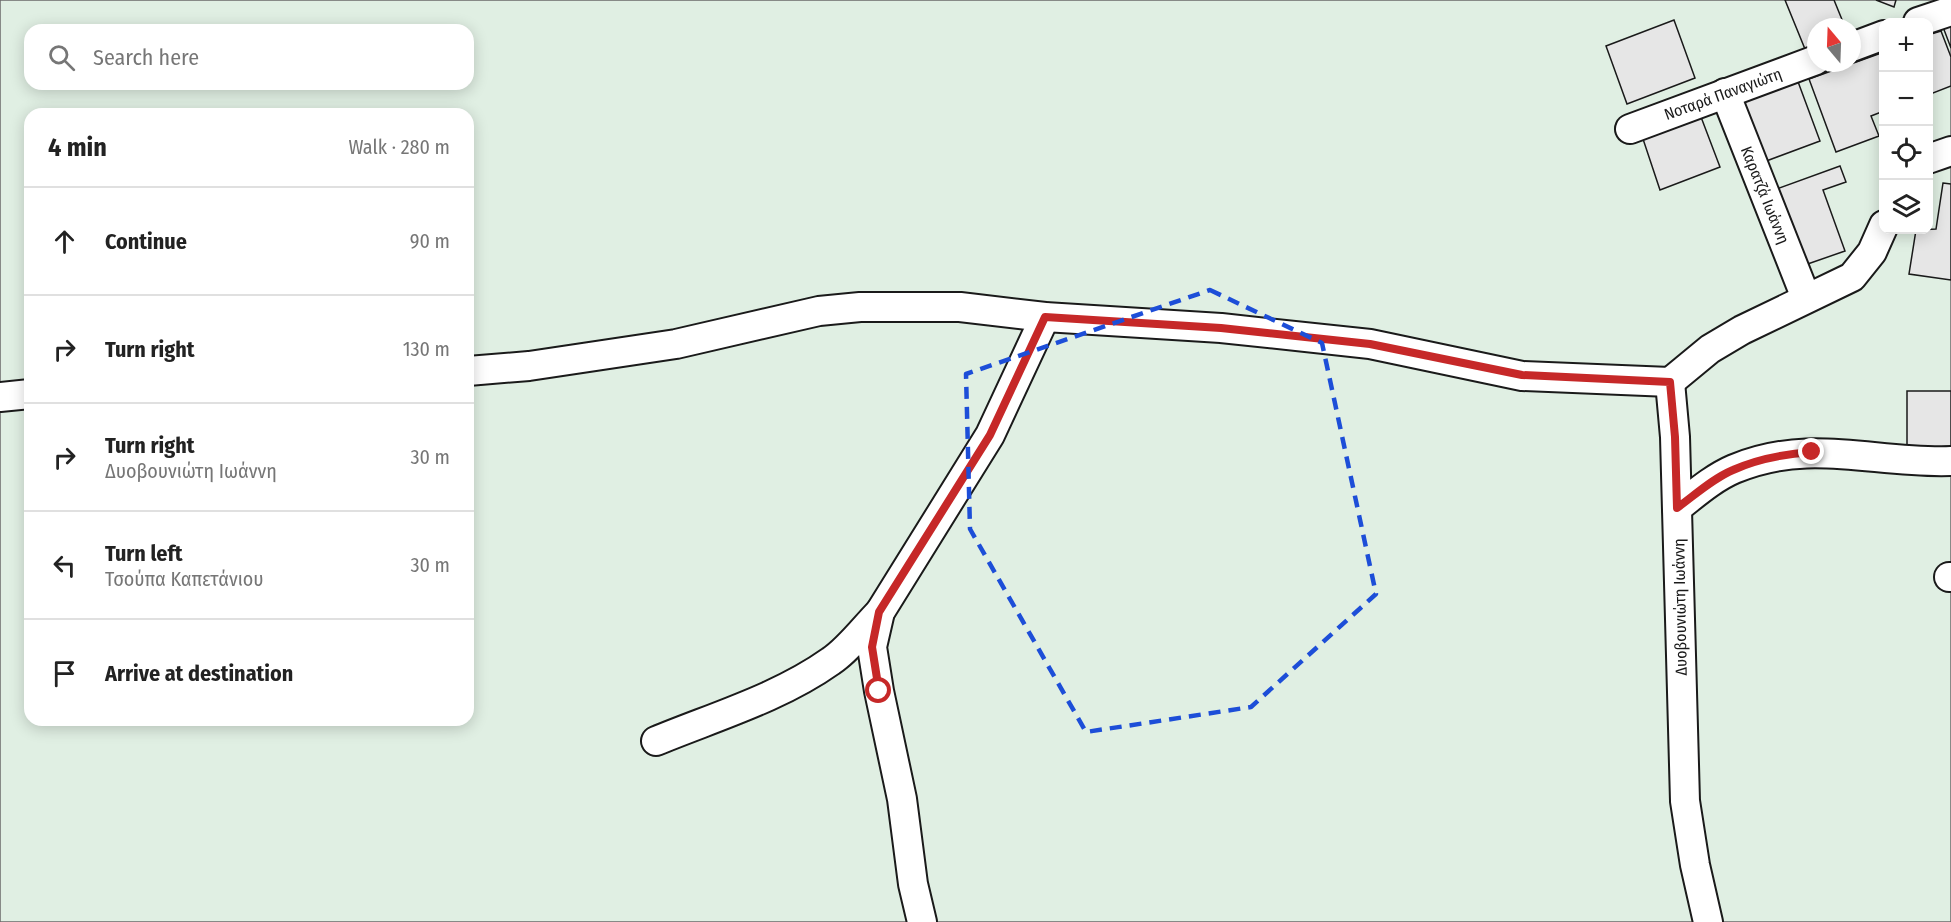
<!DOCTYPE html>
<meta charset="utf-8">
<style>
:root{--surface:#fff;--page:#f6f6f6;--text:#222;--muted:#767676;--line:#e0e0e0}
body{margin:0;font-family:"Fira Sans Condensed",sans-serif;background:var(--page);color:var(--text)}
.controls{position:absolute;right:18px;top:18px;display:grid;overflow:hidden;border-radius:12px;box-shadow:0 3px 15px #0003}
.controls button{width:54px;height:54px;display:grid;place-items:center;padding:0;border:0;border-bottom:2px solid var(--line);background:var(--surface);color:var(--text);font:30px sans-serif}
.compass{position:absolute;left:1807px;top:18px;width:54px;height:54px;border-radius:50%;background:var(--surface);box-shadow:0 3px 15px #0003;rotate:341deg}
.stop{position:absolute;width:18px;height:18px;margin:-14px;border:4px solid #c62828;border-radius:50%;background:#fff}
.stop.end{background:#c62828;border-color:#fff;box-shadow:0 2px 6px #0008}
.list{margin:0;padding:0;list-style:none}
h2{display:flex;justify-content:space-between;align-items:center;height:78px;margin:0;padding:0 24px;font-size:26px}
h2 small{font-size:20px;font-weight:400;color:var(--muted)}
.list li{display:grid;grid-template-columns:39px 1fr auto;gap:18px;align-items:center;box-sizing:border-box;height:108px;padding:0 24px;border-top:2px solid var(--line)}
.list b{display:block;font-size:22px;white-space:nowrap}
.list p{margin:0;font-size:20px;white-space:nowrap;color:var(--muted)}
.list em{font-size:20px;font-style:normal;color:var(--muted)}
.icon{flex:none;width:33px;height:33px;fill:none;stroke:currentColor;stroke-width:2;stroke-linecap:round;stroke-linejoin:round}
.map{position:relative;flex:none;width:1951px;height:922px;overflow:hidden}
.search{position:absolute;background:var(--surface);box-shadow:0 3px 15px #0003;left:24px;top:24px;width:450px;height:66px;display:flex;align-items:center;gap:15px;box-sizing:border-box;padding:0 21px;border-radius:18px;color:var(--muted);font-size:22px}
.panel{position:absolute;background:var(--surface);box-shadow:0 3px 15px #0003;left:24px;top:108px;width:450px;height:618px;border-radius:18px}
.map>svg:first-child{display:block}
</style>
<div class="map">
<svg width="1951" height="922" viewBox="0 0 1951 922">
<rect width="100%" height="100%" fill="#fff"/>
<!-- green -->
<path fill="#e0efe3" stroke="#6a6a6a" stroke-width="1.5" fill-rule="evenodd" d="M0,0H1951V922H0ZM1884,22H1928V230H1884ZM1816,27H1852V63H1816ZM30,30H468V84H30ZM30,114H468V720H30Z"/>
<!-- building -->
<g fill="#e6e6e6" stroke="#1a1a1a" stroke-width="1.5">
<polygon points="1785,0 1834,0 1845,27 1816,27 1816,45 1805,49"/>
<polygon points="1876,0 1896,0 1894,7"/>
<polygon points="1674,20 1695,78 1627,104 1606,46"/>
<polygon points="1951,24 1951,48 1943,27"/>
<polygon points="1941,31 1951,57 1951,86 1928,95 1928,35"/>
<polygon points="1884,52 1884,111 1871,116 1879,136 1836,152 1809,79"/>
<polygon points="1797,79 1820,141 1761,163 1738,101"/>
<polygon points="1701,117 1720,167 1660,190 1643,139"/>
<polygon points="1840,166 1846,182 1823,190 1845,251 1799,267 1771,191"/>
<polygon points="1943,183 1951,184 1951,280 1909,274 1916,230 1936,229"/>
<polygon points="1907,391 1951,391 1951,450 1907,451"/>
</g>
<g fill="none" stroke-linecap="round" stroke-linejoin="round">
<defs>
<g id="minor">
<polyline points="1918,22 1951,11"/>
<polyline points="1852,47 1884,35"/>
<polyline points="1725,93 1806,298"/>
<polyline points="1630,129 1816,60"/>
<polyline points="1928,159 1951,151"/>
<polyline points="468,371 529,366 676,344 819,311 860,307 960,307 1045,317 1221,328 1370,344 1522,376 1670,382"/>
<polyline points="1670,382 1675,437 1685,801 1695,865 1708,922"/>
<polyline points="1670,382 1710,349 1742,330 1852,277 1872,252 1884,225"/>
<polyline points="0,397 30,394"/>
<path d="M1677,508C1695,494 1713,478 1734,469C1811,437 1874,464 1951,461"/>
<polyline points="1949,577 1951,577"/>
<path d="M656,741C714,717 779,698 831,661C848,650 865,627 880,612"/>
<polyline points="922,922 913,884 902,799 879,691 872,647 880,612 990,435 1045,317"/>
</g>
</defs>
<!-- minor casing -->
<use href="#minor" stroke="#1a1a1a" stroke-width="32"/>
<!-- minor -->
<use href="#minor" stroke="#fff" stroke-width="28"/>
</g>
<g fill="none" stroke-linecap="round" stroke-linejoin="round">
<!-- route -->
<path stroke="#c62828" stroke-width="8" d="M879,691L872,647L879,612L990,435L1045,317L1221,328L1370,344L1522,375L1670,382L1675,437L1677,508C1695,495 1712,479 1733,470C1757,459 1785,454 1812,452"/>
</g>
<!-- marked area -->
<path fill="none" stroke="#1d4ed8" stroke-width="4.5" stroke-dasharray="12 8" stroke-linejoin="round" d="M1210,290L1322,343L1376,594L1251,707L1086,732L970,529L966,374Z"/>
<g text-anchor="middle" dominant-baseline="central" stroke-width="4.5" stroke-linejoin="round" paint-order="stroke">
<!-- street labels -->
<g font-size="16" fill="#1a1a1a" stroke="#fff">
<text transform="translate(1723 94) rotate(-20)">Νοταρά Παναγιώτη</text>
<text transform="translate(1765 195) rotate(68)">Καρατζά Ιωάννη</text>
<text transform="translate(1680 607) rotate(-91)">Δυοβουνιώτη Ιωάννη</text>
</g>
</g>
</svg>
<div class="controls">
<button>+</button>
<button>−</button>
<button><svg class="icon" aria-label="locate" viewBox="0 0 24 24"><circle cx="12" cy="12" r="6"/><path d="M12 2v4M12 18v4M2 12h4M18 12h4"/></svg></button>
<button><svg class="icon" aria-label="layers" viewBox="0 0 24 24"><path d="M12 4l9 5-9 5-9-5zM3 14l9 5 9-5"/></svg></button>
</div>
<svg class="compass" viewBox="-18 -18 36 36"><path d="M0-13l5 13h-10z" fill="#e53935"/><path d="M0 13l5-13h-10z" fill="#767676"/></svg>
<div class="stop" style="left:879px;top:691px"></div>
<div class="stop end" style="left:1812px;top:452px"></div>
<div class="search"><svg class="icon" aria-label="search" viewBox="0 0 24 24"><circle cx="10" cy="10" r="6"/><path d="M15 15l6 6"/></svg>Search here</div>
<section class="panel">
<h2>4 min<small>Walk · 280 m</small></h2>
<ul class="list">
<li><svg class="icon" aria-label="ahead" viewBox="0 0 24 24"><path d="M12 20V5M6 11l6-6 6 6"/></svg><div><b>Continue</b></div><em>90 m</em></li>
<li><svg class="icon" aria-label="right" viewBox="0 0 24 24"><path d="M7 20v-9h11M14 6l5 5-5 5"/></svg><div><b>Turn right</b></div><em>130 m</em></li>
<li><svg class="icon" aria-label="right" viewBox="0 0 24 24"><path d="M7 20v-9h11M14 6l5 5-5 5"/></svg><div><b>Turn right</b><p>Δυοβουνιώτη Ιωάννη</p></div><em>30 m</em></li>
<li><svg class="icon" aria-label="left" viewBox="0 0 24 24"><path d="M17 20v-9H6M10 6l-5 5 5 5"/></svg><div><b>Turn left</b><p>Τσούπα Καπετάνιου</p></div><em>30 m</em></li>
<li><svg class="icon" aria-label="arrive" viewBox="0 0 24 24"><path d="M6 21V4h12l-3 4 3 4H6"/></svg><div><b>Arrive at destination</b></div></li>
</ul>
</section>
</div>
